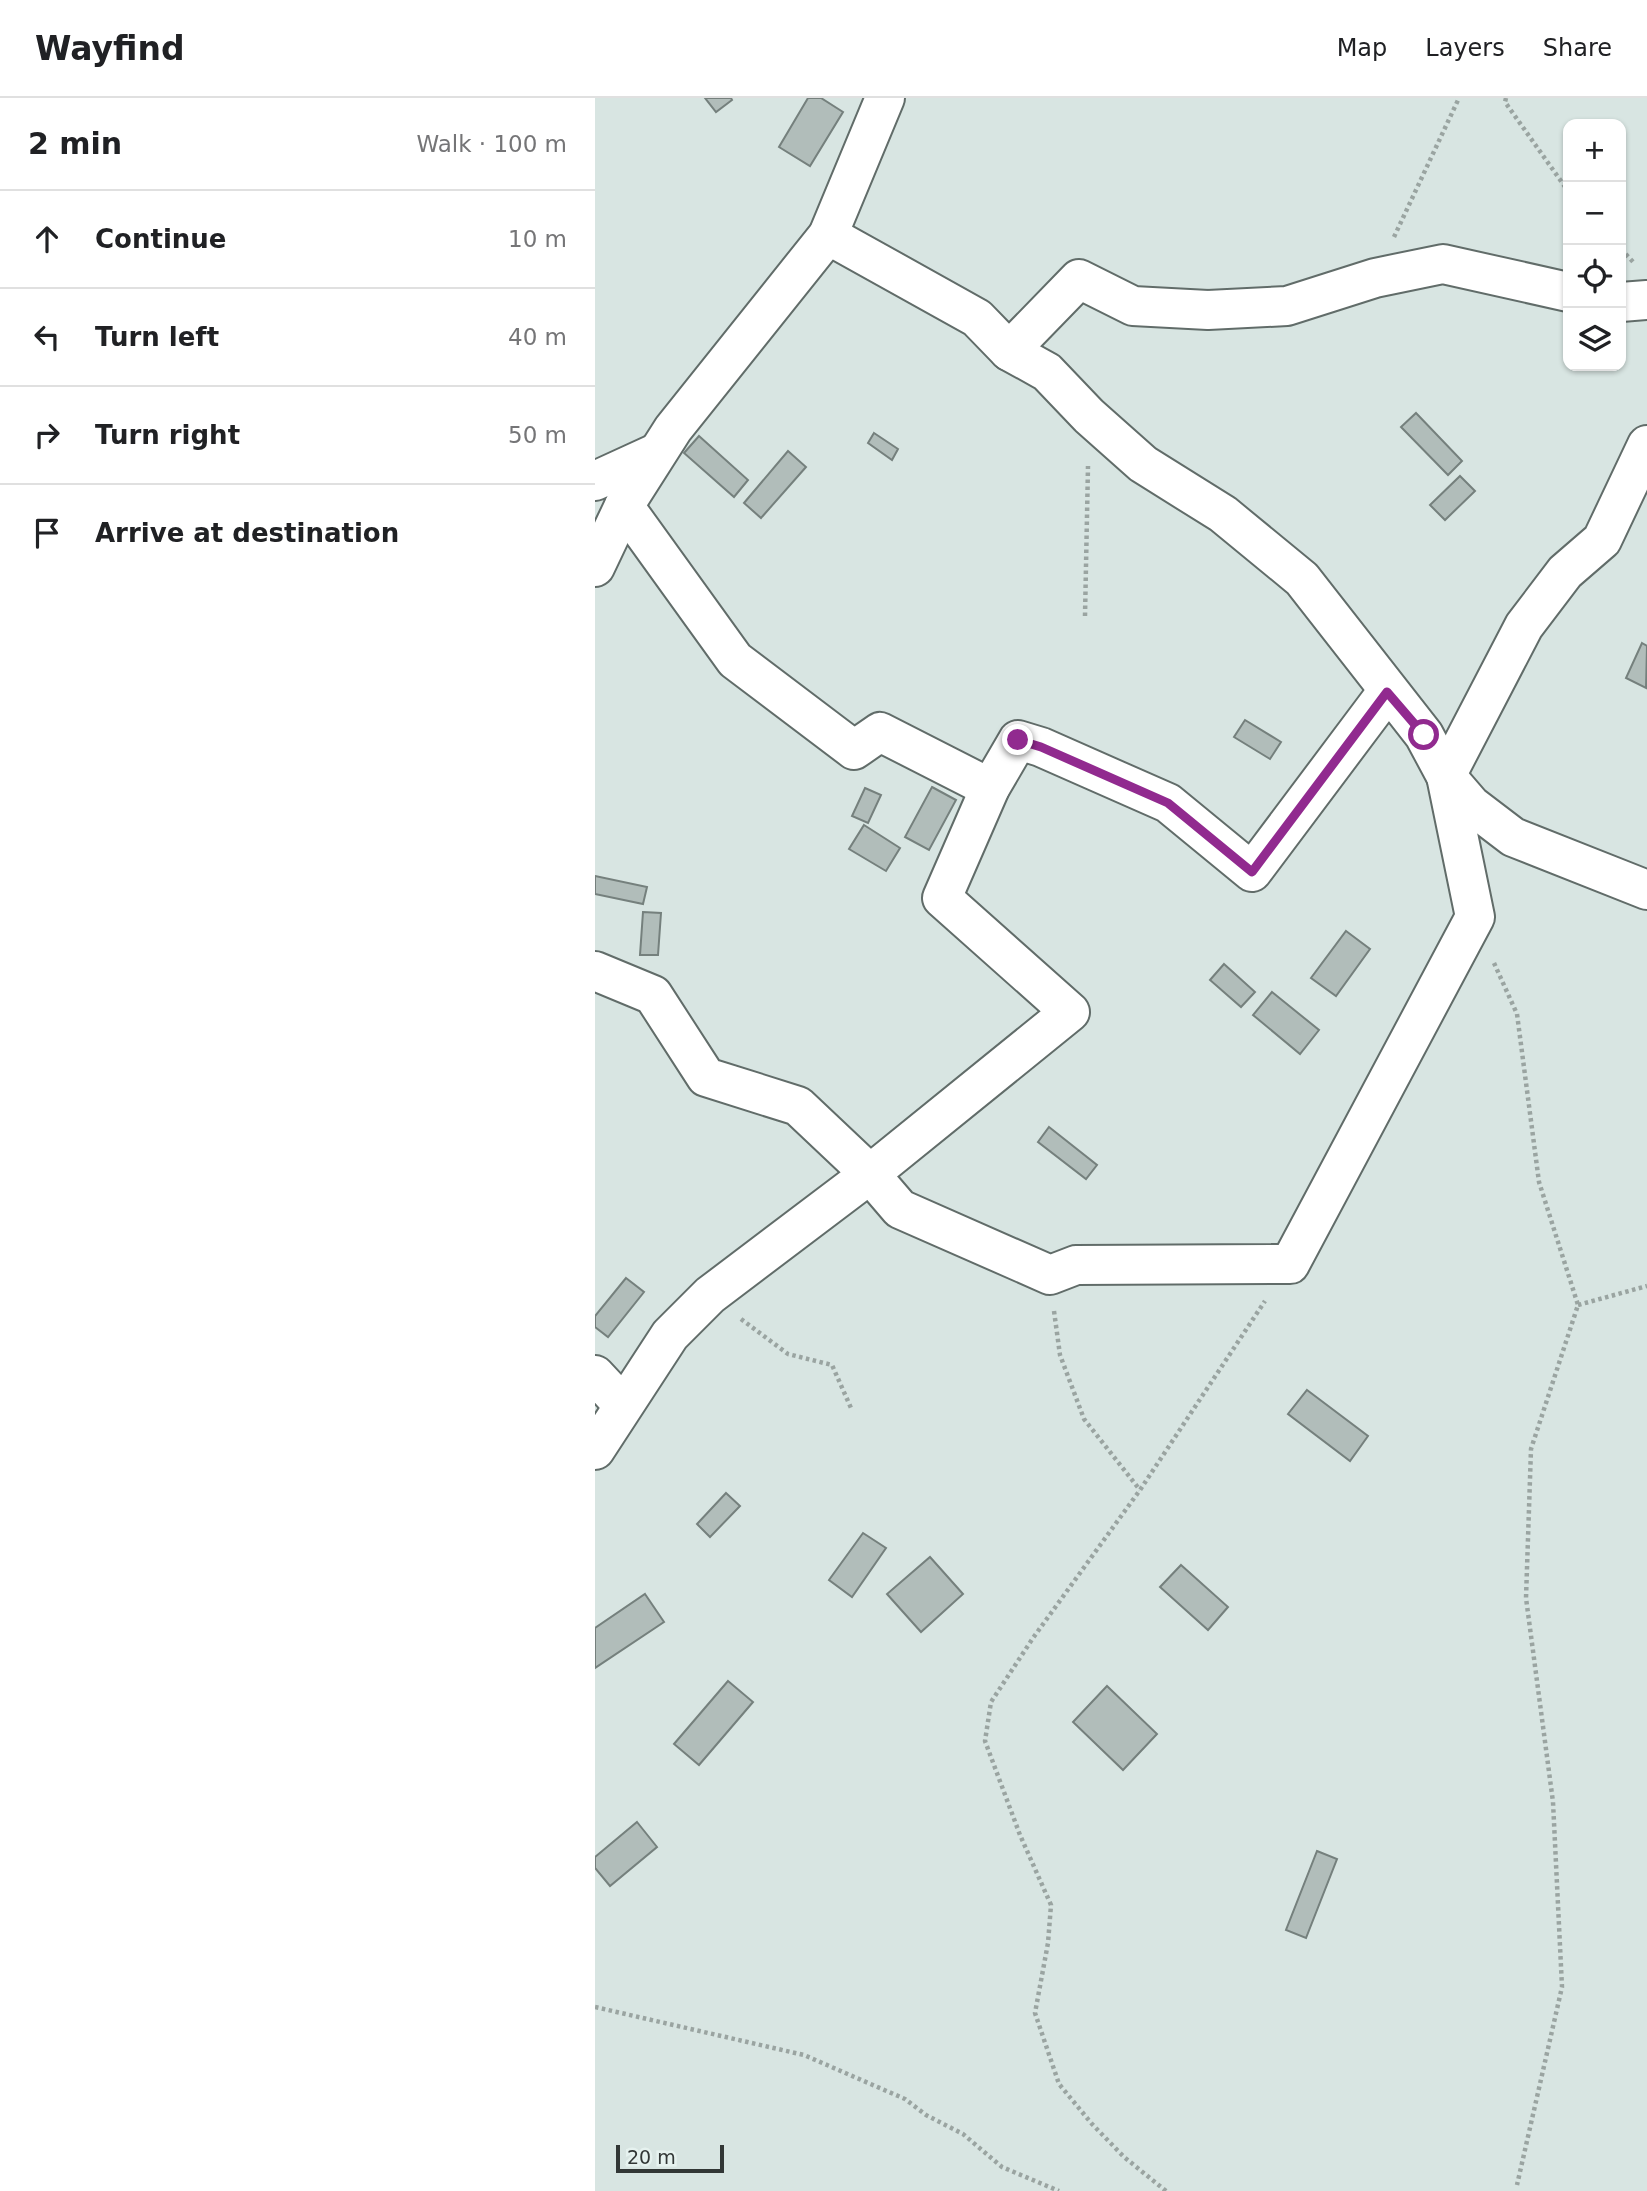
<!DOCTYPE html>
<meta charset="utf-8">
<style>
:root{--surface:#fff;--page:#f2f2f2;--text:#202124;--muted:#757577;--line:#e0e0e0}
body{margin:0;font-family:"DejaVu Sans",sans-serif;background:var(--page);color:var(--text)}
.controls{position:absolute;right:21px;top:21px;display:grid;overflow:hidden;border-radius:14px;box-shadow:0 2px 5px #0004}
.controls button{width:63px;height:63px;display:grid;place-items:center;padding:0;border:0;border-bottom:2px solid var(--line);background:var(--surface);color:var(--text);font:35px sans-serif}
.scale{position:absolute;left:21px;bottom:18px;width:108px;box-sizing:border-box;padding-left:7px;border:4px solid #323736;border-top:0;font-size:19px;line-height:24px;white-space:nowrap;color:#323736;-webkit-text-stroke:5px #e6f2ef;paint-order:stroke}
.stop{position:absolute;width:21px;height:21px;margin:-16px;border:5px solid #912a8f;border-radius:50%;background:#fff}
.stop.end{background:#912a8f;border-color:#fff;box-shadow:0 2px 7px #0008}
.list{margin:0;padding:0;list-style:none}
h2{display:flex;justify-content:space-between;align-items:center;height:91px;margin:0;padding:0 28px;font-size:30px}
h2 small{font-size:23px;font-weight:400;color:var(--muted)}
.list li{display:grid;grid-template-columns:46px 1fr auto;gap:21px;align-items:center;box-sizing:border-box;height:98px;padding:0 28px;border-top:2px solid var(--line)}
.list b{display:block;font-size:26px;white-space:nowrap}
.list em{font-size:23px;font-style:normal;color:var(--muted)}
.icon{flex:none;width:38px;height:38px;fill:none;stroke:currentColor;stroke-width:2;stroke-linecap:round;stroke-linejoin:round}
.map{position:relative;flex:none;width:1052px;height:2093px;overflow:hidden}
header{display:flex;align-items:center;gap:42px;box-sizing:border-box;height:98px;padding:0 35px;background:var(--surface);border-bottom:2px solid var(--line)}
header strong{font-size:33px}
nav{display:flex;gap:38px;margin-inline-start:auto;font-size:24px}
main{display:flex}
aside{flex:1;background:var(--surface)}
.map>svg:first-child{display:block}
</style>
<header>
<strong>Wayfind</strong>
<nav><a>Map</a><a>Layers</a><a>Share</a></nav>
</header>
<main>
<aside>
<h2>2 min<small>Walk · 100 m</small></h2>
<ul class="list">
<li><svg class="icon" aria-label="ahead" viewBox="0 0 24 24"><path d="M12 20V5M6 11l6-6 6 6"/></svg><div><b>Continue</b></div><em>10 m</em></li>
<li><svg class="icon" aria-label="left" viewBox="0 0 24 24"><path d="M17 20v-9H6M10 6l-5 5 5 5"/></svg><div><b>Turn left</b></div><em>40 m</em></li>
<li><svg class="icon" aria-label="right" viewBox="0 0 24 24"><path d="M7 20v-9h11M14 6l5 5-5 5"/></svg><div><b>Turn right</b></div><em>50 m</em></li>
<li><svg class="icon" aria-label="arrive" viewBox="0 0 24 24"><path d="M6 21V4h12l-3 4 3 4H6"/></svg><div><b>Arrive at destination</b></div></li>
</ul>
</aside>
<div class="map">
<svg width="1052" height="2093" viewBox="0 0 1052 2093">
<rect width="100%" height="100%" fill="#d8e5e2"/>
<!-- building -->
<g fill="#b1bdba" stroke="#75807d" stroke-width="2">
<polygon points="110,0 136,0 137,2 121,14"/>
<polygon points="213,0 226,0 248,14 215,68 184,49"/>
<polygon points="821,315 867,363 853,377 806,329"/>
<polygon points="279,335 303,351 297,362 273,345"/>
<polygon points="104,338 153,382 139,399 89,355"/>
<polygon points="193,353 211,369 166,420 149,405"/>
<polygon points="865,378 880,393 850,422 835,407"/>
<polygon points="1047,545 1052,548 1051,590 1031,580"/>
<polygon points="650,622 686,644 675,661 639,639"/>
<polygon points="337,689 361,702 334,752 310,739"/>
<polygon points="270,690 286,697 273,725 257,718"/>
<polygon points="269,727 305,750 291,773 254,751"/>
<polygon points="0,778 52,789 48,806 0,796"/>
<polygon points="48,814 66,815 63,857 45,857"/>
<polygon points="751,833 775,851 741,898 716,880"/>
<polygon points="629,866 660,894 646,909 615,882"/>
<polygon points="677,894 724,932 705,956 658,917"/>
<polygon points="454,1029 502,1067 491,1081 443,1044"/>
<polygon points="31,1180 49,1194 13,1239 0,1229 0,1218"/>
<polygon points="712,1292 773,1338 755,1363 693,1316"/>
<polygon points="131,1395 145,1408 115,1439 102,1426"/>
<polygon points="268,1435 291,1450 257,1499 234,1482"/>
<polygon points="335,1459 368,1496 326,1534 292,1496"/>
<polygon points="586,1467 633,1509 613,1532 565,1489"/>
<polygon points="50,1496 69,1524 0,1570 0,1530"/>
<polygon points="133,1583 158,1604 104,1667 79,1646"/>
<polygon points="512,1588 562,1636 528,1672 478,1624"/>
<polygon points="42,1724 62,1749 15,1788 0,1770 0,1759"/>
<polygon points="722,1753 742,1761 711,1840 691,1832"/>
</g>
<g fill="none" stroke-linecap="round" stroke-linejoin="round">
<defs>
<g id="minor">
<polyline points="233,137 382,220 414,253 452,274 494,318 548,366 628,416 707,481 829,637 851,678 876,707 918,739 1052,792"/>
<polyline points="1026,204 1052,202"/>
<polyline points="414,253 484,181 538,208 613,212 692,208 780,180 848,166 973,194"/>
<polyline points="0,383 61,355"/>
<polyline points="29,408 140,562 259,652 285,634 395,690"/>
<polyline points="0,469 29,408 78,331 233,137 290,0"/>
<polyline points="0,873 58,897 111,979 203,1008 275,1076 305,1111 455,1177 481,1167 695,1166 880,819 851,678 929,528 970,474 1007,442 1052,347"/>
<polyline points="0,1277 28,1307"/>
<polyline points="0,1352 75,1237 115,1197 275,1076 475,914 347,800 395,690 423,642 446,649 573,705 657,774 792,594"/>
</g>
</defs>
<!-- minor casing -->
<use href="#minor" stroke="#616c69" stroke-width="42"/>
<!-- path -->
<g stroke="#9aa4a1" stroke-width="4.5" stroke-dasharray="3.5 3.5" stroke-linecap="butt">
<polyline points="911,0 910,4 973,93"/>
<polyline points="799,139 864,0"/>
<polyline points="1026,151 1040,166"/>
<polyline points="490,518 493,368"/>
<polyline points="899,865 922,916 944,1084 983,1207 936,1351 931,1500 958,1704 967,1889 922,2087"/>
<polyline points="983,1207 1052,1188"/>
<polyline points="459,1213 465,1257 489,1321 545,1392"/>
<polyline points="146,1221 193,1256 237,1267 256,1310"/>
<polyline points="0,1909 209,1957 310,2001 331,2017 368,2036 407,2069 464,2093"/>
<polyline points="571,2093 529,2059 497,2026 464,1986 440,1915 453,1845 456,1807 425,1737 390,1643 396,1604 438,1540 545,1392 670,1203"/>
</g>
<!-- minor -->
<use href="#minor" stroke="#fff" stroke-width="38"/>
</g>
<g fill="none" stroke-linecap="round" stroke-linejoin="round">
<!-- route -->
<polyline stroke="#912a8f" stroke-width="9" points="423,642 446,649 573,705 657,774 792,594 829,637"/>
</g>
</svg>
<div class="controls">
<button>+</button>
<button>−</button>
<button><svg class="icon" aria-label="locate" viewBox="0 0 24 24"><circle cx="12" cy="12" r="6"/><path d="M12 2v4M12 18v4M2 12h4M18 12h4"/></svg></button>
<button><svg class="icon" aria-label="layers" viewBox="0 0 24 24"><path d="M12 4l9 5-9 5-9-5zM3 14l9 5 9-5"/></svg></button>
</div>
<div class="scale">20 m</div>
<div class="stop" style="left:829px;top:637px"></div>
<div class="stop end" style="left:423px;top:642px"></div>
</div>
</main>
